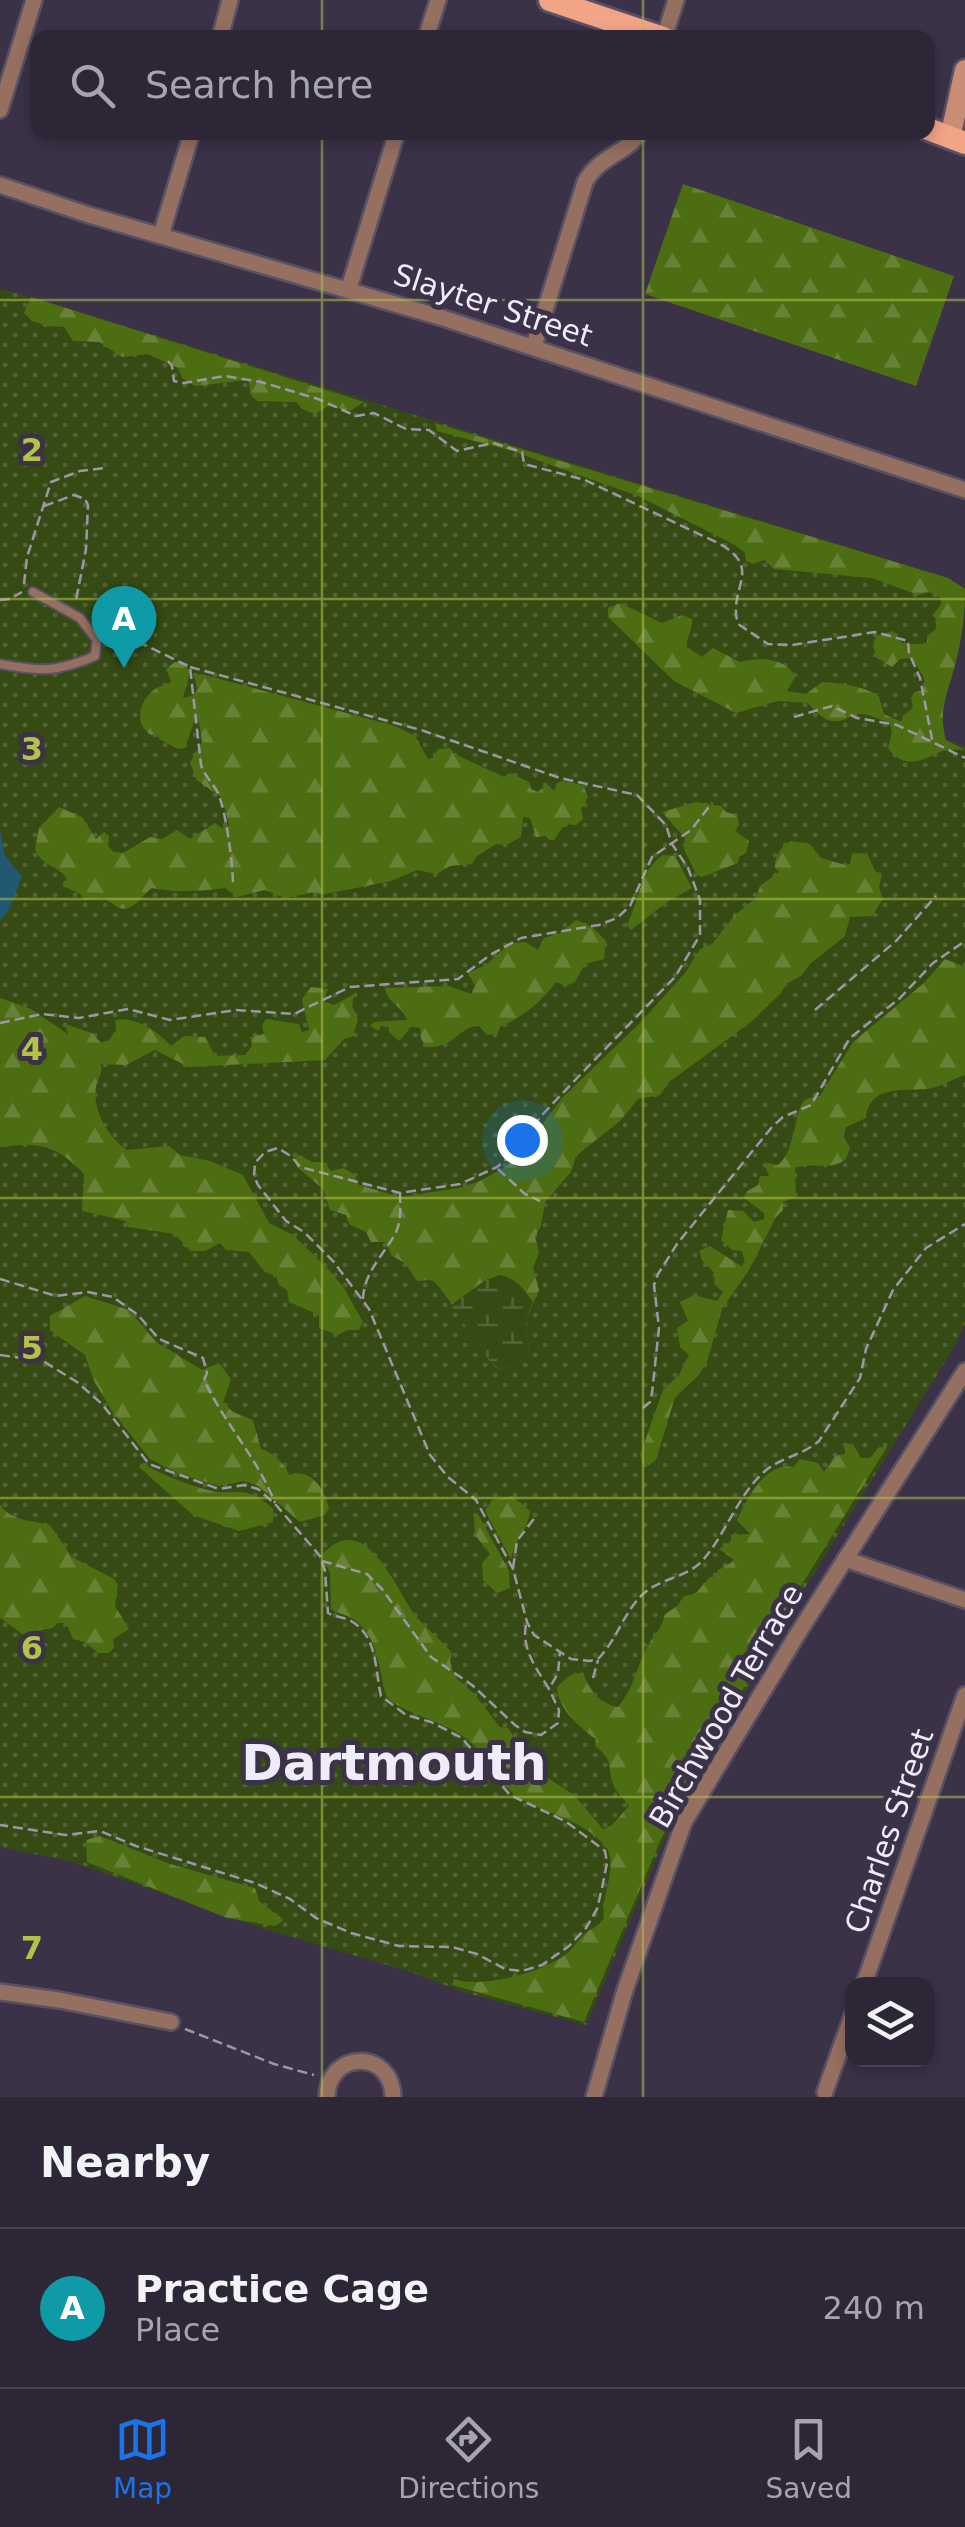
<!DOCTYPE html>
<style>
:root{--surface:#2c2636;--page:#342e3e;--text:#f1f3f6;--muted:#a6a5ad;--line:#484351;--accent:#1a73e8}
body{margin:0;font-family:"DejaVu Sans",sans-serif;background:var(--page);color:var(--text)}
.controls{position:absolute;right:30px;bottom:30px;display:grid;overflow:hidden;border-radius:20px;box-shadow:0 5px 15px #0003}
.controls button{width:90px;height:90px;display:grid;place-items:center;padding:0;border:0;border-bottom:2px solid var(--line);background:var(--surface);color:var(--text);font:50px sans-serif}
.you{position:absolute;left:522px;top:1140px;width:35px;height:35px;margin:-25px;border:8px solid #fff;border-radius:50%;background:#1a73e8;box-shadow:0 0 0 15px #1a73e833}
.badge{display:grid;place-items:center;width:65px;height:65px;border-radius:50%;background:var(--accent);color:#fff;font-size:32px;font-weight:700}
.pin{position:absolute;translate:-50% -82px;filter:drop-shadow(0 2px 5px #0008)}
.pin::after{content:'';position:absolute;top:52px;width:35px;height:30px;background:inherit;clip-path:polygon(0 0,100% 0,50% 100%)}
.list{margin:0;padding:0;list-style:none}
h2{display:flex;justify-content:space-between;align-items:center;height:130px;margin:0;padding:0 40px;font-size:42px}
h2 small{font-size:32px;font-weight:400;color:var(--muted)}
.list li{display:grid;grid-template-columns:65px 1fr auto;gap:30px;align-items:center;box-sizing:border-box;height:160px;padding:0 40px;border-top:2px solid var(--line)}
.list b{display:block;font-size:38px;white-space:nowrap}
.list p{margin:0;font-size:32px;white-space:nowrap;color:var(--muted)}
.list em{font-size:32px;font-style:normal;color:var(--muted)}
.icon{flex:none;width:55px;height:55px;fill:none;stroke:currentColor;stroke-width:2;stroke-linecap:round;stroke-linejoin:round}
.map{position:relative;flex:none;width:965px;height:2097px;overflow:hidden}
.search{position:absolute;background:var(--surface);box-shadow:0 5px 15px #0003;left:30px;right:30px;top:30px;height:110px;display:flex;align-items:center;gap:25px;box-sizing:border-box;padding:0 35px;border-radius:20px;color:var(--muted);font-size:38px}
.sheet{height:290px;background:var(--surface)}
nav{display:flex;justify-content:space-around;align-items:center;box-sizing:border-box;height:140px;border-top:2px solid var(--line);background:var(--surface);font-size:28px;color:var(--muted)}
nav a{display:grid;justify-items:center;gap:5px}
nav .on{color:var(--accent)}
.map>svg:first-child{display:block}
</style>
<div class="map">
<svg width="965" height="2097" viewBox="0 0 965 2097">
<defs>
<pattern id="green-dots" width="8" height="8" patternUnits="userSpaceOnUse" patternTransform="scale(2.5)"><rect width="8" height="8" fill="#364b14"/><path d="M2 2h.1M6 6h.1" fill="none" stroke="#536537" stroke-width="1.8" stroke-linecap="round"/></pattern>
<pattern id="forest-firs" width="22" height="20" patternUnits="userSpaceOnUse" patternTransform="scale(2.5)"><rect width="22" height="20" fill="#4d6d13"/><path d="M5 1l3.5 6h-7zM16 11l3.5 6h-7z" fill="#678236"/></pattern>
<pattern id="wetland-marsh" width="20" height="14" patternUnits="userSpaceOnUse" patternTransform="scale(2.5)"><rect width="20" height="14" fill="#364b14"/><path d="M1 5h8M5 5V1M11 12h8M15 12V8" fill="none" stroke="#536537"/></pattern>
</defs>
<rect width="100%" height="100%" fill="#3b3248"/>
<!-- green -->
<path fill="url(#green-dots)" d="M0,288L948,578L965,589C965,615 962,637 956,662C949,691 937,709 946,740L965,747V1324L950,1354L787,1617L663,1843L586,2025L463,1992L408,1971L267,1930L73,1862L0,1847Z"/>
<!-- forest -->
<g fill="url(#forest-firs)">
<polygon points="683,184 954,276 916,386 645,294"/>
<polygon points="31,297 364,402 350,411 328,406 315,414 302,409 296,402 257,401 251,395 248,380 195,386 183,379 178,368 148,354 122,357 99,342 73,341 64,327 48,326 32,321 24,313"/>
<path d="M435,423L948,578L965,589C965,615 962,637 956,661C949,691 937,709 946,740L965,750C957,750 946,749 940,752C920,761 905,770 888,748L892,733L890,724C880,719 870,714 858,714C851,714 850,718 843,720C826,725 818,714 808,703L778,701L736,713L674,681L608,617V608L620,603L662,623L682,615L692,619C693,630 686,636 687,647L702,657L713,648L740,662C757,657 786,657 795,677L787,691L806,694L822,682C840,683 866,686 879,697L884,714L901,722L903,716L913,708L911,698L915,692L921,691L925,685L923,676L912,658L900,659L892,667L877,658L873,646L876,636L892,631L903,644H927V636L936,629L935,612L941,604L940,597L929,592L918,595L872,578L774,569L764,560L753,564L746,561L745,553L735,545L638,496L512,451L437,431Z"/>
<path d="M175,662L185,663L190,672L183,698L194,695L197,689L194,675L201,674L395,726L415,736L428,759L433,758L438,749L450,748L454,754L504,777L510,773L529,782L531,789L538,792L547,784L554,791L557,783L563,781L583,785L588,797L581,809L583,819L576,825L565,824L554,840H549L546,836L536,837L530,818L523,817L521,837L506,845L496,844L477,856L472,864L450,866L437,874L417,870L391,881L321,895L311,893L285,898L265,890L237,897L225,888C202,891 175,893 152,888C143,894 132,915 117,907C112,904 109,900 103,898L85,900L80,894L65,887L63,883L67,879C60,866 43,868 35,849L39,828L59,807L82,817L96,839L104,832L109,836L108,846L114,852L123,853L150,837L162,839L177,830L190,839L215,823L222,828L229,825L222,798L197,780L190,763L202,742L199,722H194L185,748L178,749L159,739L157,734L151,735C128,721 145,686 169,684L171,681L166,669Z"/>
<polygon points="696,802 721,806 726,812 737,815 739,825 735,831 749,841 746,853 739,857 738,863 702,877 697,875 684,850 685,838 662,812"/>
<path d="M791,841L810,844L821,858L845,865L850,864L852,854L867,853L875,871L882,874L879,887L883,899L872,916L850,917L845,936L810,964L801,976L786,984L781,993L751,1022L669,1082L660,1095L638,1099L620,1121L576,1156L571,1172L545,1202L541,1226L535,1236L539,1253L533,1268L539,1290L526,1320L529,1353L518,1364L501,1370L495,1367C482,1353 442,1285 433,1281C428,1279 422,1281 417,1281L405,1263L392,1256L385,1242H371L366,1232L349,1224L346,1215L330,1210L323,1189L296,1166V1157L300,1155L312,1162H324L331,1171L343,1168L352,1173L359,1185L400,1197L459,1188L478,1182L504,1168L519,1155L562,1098L640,1023L685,973L700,949L712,944L734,916L756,898L760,886L779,872L775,868C774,858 781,845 791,841Z"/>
<path d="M663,855L675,856L692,888L667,902L631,930L627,925C638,903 641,868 663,855Z"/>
<path d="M576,920L592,927L606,941L604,959L585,964L575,982L566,986L556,982C540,1003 524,1016 500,1027L498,1033L487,1035L479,1026C459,1026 455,1048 427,1047L421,1039L420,1028L411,1027L399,1041L389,1032L388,1026H381L379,1031L370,1026L374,1022L407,1020C403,1006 388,1004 385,988L449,986L471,994L475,986L468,973L486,965L510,943L525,942L538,950L544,938L560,933Z"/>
<path d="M945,959L965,967V1075C952,1079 939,1088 926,1089C902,1091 869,1085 866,1118L846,1127L844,1137L850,1148L846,1159C830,1172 812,1161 795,1168L796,1196L783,1202V1210L776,1217L749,1270L722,1309L707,1362L698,1376L675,1397L656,1460L648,1466L643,1464L640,1455L663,1390L679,1375L689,1355L680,1347L677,1328L688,1321L680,1302L694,1295L717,1301L723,1292L714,1284L715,1274L702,1260L699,1251L710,1246L741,1266L745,1263L742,1251L732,1250L721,1240L728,1210L743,1211L754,1222L764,1219V1213L744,1198L746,1192L758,1185L760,1176H769L765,1166L768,1163L778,1165C796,1151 795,1106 805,1100C807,1098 818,1096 820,1096L853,1042L924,983Z"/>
<path d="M311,987L328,989L324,1001L334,1005L354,994L352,1006L358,1019L353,1036L344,1039L325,1060L189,1067L155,1050L126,1065L101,1064C103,1074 98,1077 96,1087C92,1109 108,1138 127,1150L169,1146L180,1155L210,1161L243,1175L269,1223L293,1235L328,1269L344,1288L363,1322L359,1330H348L338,1335L319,1328V1315L289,1302L287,1290L279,1285L276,1276L265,1272L249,1252L226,1250L220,1243L205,1251H190L175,1234L128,1227L126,1221L82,1211L84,1174C57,1145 39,1142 0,1147V998L31,1009L69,1035L66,1029L68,1025L92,1033L101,1043L109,1040L116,1030L115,1020C134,1015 160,1033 171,1046L184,1036L205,1037L215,1056L245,1055L252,1046L250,1037L264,1034L262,1026L266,1019L299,1024L302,1032L309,1030L302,999Z"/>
<path d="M85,1296L129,1310L156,1342L202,1370L219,1363L231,1379L223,1402L233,1412L253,1420L261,1449C272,1452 286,1464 289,1475C311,1468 324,1488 329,1508L325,1515L300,1522L258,1486L244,1481L219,1486L179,1474L150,1459L112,1411L94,1381L85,1355L50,1330V1316Z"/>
<path d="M844,1443L853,1444L861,1458H870L879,1447H887L783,1615L660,1841L584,2022L452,1985L454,1979C481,1989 546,1972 569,1952C575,1946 579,1938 586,1933C593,1927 598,1927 604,1918C600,1898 618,1868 607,1849C590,1822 546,1814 521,1799C498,1785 489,1758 469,1741C445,1720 412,1718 387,1698C378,1671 380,1637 353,1619C345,1614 338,1614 331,1609L330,1573L322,1555C364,1507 395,1587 414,1614C425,1628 441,1639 452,1653L450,1660L454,1676L475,1695L500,1727L508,1728L534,1769L574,1795L603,1829L612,1825L629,1806C625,1800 615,1791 613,1784C607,1767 615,1761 595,1746L596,1739C581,1729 557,1708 557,1687L569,1676L583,1672C588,1688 599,1704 618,1707C633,1689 636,1670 646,1649C652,1636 663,1629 664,1615L677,1606L684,1596L695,1594L710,1577H717V1571L732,1562L733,1559L719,1549L731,1541V1535L750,1534L737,1520C747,1498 765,1462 794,1467L800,1459L818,1463L824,1472L835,1456L845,1454Z"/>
<path d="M142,1463C157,1473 202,1491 220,1492C247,1492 251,1490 273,1509V1522L239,1531L193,1515L139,1467Z"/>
<path d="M512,1496L530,1511C528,1529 515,1540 511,1559L485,1511L492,1500Z"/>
<path d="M0,1504C9,1521 34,1521 50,1525L72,1557L114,1579L118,1585L115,1606L129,1629L113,1639L114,1648L108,1653H98L85,1642L73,1639L66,1623H57L53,1628L35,1631L25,1636L0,1618Z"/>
<polygon points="478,1514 509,1571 510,1588 497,1593 483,1580 482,1563 490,1554 475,1535 474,1516"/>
<polygon points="100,1836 170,1864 255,1888 259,1901 284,1920 275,1926 227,1918 87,1862 86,1840"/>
</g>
<!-- wetland -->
<path fill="url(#wetland-marsh)" d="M499,1275C517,1278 523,1288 533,1302L526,1320L529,1353L518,1364L501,1370L491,1363L451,1305L484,1281Z"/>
<!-- water -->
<polygon fill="#235873" points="0,830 5,856 22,876 10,908 0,921"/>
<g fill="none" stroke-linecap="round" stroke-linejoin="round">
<defs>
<path id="lane" d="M0,664C39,672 58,672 95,656L97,640L80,618L33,592"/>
<g id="street">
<polyline points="220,38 230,0"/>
<polyline points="426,38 438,0"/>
<polyline points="664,38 676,0"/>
<polyline points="0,110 34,0"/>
<polyline points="0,185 89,215 443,318 965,490"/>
<polyline points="161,235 192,132"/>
<polyline points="349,288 397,132"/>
<path d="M534,346L585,182C601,154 627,154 640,132"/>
<polyline points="845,1559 965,1600"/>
<polyline points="864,1984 965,1695"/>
<polyline points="0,1992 59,2000 171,2022"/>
<polyline points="825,2092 852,2016"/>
<path d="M327,2097C328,2050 392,2049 393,2097"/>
<polyline points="594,2097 625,1990 684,1822 797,1635 965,1371"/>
</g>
<polyline id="secondary" points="950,138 965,70"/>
<g id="primary">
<polyline points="550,0 663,38"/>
<polyline points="928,129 965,143"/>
</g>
</defs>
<!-- lane casing -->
<use href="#lane" stroke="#585064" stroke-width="12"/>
<!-- street casing -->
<use href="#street" stroke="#585064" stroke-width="20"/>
<!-- secondary casing -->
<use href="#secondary" stroke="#585064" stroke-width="25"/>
<!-- primary casing -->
<use href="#primary" stroke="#585064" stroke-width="28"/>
<!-- path -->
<g stroke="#9e97a9" stroke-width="2.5" stroke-dasharray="10 5" stroke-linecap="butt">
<path d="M168,361L172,366L174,381L184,383L225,376L261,382L318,399L356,416L374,413L406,429L429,430L457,451L493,443L522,452L524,463L528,465L585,480L720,544C764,569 727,589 738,624L768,644L792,645L875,632L908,641L909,653L920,678L933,744"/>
<polyline points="44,506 74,495 85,499 88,505 86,549 76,600"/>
<polyline points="24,584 27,557 51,482 80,471 105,468"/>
<polyline points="0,600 10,599 22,592"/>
<path d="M108,637L145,645L190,667L201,765C205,777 213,783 218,793C226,811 233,865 233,884"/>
<path d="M190,667L421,730L560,778L637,795L666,825L672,844L688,868L700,900V935L675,977L580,1075L541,1116L515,1152L497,1167L460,1184L400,1193L300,1167L292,1157L278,1148L265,1152L255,1163L254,1176L258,1185L286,1221L304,1232L333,1261L369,1309L430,1455L448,1477L476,1500L513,1569L527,1622L534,1635L571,1659L590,1661L599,1658C617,1639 624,1612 643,1594C660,1578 687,1578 703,1560C727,1532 737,1496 765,1471C780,1458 803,1455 819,1441L860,1378L866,1349L893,1290L926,1248L965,1224"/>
<polyline points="794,717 832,706 857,718 897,725 965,758"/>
<polyline points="815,1010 896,941 936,896"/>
<polyline points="0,1023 42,1014 79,1018 128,1009 170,1020 236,1010 294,1014 350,987 458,979 490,955 521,938 599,925 617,918 630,906 652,857 691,830 712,803"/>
<polyline points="498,1169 525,1194 540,1201"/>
<path d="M0,1279L56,1296L88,1292L113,1297L138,1315L159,1339L203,1358L207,1373L204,1380C225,1424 258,1459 275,1503"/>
<path d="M363,1299C364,1272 383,1256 395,1234C402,1221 400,1206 400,1193"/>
<path d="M0,1355L43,1361L77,1382L102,1404L149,1464L219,1489L244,1485L258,1489L276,1505L320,1556L325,1571L328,1613C335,1617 344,1617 351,1621C378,1636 375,1671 381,1696L406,1715L431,1722L462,1738L510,1795L565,1821L605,1851L607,1863L602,1888L597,1909L586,1928L569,1946L542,1965L522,1971L505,1969L477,1954L452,1947L399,1946L351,1933L316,1918L290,1899L255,1883L136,1846L100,1831L65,1835L0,1825"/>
<polyline points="643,1408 650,1402 652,1393 659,1328 654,1285 658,1274 677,1244 772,1127 783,1117 811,1105 850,1038 900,998 933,963 965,941"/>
<polyline points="322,1561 367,1574 382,1589 431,1657 472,1685 515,1725 525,1732 541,1735 558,1723 559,1710 549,1689"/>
<polyline points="513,1568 517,1541 536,1516"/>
<path d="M526,1625C521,1649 537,1669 549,1689L558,1673L560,1651"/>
<polyline points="593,1678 598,1660"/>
<polyline points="185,2029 274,2064 314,2075"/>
</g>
<!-- lane -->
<use href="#lane" stroke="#956f60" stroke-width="8"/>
<!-- street -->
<use href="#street" stroke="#956f60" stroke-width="15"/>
<!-- secondary -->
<use href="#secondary" stroke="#c98d76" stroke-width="20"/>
<!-- primary -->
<use href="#primary" stroke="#f2a487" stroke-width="22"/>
</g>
<!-- grid -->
<path fill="none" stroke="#b5c249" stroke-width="2.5" stroke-opacity="0.55" d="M322,0V38M643,0V38M322,132V2097M643,132V2097M0,300H965M0,599H965M0,899H965M0,1198H965M0,1498H965M0,1797H965"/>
<g text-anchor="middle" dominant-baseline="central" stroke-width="10" stroke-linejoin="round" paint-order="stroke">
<!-- street labels -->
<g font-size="30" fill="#f0ebf9" stroke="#3b3248">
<text transform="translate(493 305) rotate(18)">Slayter Street</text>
<text transform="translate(726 1706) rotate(-60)">Birchwood Terrace</text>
<text transform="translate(889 1831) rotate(-71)">Charles Street</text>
</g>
<!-- town labels -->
<g font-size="50" font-weight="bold" fill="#f0ebf9" stroke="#3b3248">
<text x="394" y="1763">Dartmouth</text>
</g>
</g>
<g font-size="32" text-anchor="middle" font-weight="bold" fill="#b5c249" stroke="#3b3248" stroke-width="10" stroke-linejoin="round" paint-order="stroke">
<text x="32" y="461">2</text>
<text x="32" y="760">3</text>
<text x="32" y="1060">4</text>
<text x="32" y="1359">5</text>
<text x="32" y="1659">6</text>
<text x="32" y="1959">7</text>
</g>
</svg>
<div class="controls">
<button><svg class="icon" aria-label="layers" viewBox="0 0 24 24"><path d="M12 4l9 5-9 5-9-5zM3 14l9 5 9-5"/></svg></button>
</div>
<div class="you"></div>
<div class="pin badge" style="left:124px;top:668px;background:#0f9aa8">A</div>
<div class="search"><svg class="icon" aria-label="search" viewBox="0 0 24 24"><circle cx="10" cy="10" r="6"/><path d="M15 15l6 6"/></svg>Search here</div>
</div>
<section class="sheet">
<h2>Nearby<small></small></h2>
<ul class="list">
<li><span class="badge" style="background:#0f9aa8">A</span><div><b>Practice Cage</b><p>Place</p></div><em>240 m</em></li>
</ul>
</section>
<nav>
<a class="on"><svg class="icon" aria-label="map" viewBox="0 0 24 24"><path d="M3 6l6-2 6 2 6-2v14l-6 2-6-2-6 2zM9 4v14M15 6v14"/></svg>Map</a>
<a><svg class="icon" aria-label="directions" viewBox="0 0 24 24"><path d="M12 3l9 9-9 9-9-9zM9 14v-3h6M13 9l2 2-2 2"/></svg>Directions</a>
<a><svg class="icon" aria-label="saved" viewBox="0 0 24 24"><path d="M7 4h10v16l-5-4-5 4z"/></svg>Saved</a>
</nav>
